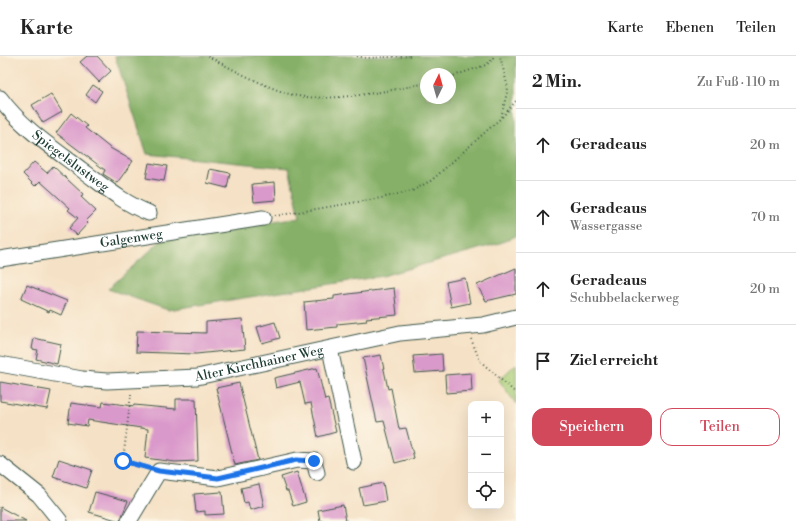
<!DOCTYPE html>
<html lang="de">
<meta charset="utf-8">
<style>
:root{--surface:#fff;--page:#f2f2f2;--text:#222;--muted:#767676;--line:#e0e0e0;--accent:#d1495b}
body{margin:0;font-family:"Libre Bodoni",serif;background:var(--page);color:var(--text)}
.controls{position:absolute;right:12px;bottom:12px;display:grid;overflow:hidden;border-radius:8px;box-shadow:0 4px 16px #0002}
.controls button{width:36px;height:36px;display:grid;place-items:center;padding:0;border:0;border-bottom:1px solid var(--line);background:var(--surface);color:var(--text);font:20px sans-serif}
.compass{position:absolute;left:420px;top:12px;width:36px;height:36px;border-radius:50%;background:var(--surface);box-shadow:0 4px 16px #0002;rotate:5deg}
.stop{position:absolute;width:12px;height:12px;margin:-9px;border:3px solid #1a73e8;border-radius:50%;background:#fff}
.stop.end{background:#1a73e8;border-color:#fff;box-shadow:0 1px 4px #0008}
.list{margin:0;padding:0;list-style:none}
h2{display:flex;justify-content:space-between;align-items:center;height:52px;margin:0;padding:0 16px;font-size:17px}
h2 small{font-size:13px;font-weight:400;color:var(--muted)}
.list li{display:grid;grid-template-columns:26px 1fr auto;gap:12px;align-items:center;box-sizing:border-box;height:72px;padding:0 16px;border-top:1px solid var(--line)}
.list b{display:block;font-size:15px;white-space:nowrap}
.list p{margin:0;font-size:13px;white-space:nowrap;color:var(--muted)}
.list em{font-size:13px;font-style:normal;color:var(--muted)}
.actions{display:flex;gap:8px;padding:12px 16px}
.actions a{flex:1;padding:9px 0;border:1px solid var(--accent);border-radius:12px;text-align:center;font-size:14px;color:var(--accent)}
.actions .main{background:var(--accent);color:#fff}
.icon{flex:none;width:22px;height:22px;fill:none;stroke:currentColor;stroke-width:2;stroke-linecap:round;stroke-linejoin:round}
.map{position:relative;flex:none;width:516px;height:465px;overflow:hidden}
header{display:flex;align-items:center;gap:24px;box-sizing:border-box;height:56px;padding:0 20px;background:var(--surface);border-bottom:1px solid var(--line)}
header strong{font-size:19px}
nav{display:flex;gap:22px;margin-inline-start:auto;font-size:14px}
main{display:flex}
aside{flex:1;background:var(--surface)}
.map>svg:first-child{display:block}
</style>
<header>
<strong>Karte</strong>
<nav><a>Karte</a><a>Ebenen</a><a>Teilen</a></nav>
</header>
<main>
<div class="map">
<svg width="516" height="465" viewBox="0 0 516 465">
<rect width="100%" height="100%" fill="#fcf5e5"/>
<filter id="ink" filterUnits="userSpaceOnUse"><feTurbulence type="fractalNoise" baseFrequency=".025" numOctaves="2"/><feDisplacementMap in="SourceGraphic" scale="8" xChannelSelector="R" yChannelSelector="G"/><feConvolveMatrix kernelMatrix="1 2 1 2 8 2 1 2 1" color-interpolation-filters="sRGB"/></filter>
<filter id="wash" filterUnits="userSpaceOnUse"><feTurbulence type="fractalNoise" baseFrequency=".012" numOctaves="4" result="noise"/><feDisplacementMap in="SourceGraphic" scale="16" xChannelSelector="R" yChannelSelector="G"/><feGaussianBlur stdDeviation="0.9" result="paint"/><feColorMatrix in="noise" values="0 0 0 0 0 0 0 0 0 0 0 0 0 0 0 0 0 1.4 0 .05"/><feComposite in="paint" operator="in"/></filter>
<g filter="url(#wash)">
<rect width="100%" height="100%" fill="#f5e1c5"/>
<!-- green -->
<polygon fill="#a8cd77" stroke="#648556" points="516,308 516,348 499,324"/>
<!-- forest -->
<path fill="#86b068" stroke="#52764e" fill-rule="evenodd" d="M115,0H516V180L500,187L382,220L168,254L108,233L164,182L300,161L289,112L147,98ZM426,18H450V42H426Z"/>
<g id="blocks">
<!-- building -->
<g fill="#da99cb">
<polygon points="87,0 97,0 111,15 99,26 80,6"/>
<polygon points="93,29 102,35 95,46 86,39"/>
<polygon points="51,38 62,56 43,67 32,49"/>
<polygon points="71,57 87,70 85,72 110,92 133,105 117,127 103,118 105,114 56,77"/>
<polygon points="34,106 47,117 53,110 83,138 81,141 96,155 86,165 88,167 77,179 69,172 78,162 68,154 70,152 40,125 35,130 23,118"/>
<polygon points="149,107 167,110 164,125 146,122"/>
<polygon points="210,113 230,117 227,132 207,127"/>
<polygon points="275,126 276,144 254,146 252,128"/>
<polygon points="516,212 516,238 486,245 477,229"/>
<polygon points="465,222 470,247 451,251 446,226"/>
<polygon points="27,229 67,245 61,259 50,254 49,256 21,243"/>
<polygon points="394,232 397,259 366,262 367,265 337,268 337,271 306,274 304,246 334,243 334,240"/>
<polygon points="242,263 245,293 196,298 136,296 137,275 206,277 206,266"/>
<polygon points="275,266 280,282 262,287 257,271"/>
<polygon points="34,282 61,288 57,308 36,303 38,294 32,293"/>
<polygon points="442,298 443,315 415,317 413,300"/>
<polygon points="381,299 388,333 391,332 399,373 406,372 414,402 395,407 384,365 377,366 363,302"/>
<polygon points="317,312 325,344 328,343 336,376 318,381 311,347 305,348 300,326 276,332 274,322"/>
<polygon points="471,317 472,335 446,337 445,319"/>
<polygon points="0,326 51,335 47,353 0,345"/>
<polygon points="239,327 258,404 235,409 216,332"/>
<polygon points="176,343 196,343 198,405 175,406 145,402 148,373 88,364 87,370 68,367 71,347 102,351 103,346 134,350 134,349 176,353"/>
<polygon points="59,403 92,414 86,432 53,421"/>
<polygon points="297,416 306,446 293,450 288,435 286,435 281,421"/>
<polygon points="383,427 386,445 363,449 359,432"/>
<polygon points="259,428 264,450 250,454 248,446 244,447 241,432"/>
<polygon points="95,436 128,445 120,465 89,456"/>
<polygon points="222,436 224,458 205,459 205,455 196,456 194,438"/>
<polygon points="343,449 346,465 320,465 318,454"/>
<polygon points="0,451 26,465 0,465"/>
</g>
</g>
</g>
<g filter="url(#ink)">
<use href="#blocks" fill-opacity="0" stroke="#3f564a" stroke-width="1"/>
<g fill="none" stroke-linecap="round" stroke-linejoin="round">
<defs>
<g id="minor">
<path id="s1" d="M0,42C22,72 53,92 82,114C104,130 123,147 149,157"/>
<path id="s2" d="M0,203L263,162"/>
<polyline points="330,293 354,406"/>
<path id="s3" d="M0,308L82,323L107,325L197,321L400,277L483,269L516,261"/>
<polyline points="0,408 39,439 60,465"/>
<polyline points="129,465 159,415 218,422 297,404 314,405 317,417"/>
</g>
</defs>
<!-- minor casing -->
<use href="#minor" stroke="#3f564a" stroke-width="17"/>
<!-- path -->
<g stroke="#3f564a" stroke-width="2" stroke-dasharray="1 3" stroke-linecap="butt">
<path d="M208,0C229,12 266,31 289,38C324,48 390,35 426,27"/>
<polyline points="357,0 366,2 411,0"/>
<polyline points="450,21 486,9 493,3 493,0"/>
<polyline points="502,61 516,45"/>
<polyline points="275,160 381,142 412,135 432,124 501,62 508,32 500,0"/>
<polyline points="471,283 480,305 516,337"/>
<polyline points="131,338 123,405 147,411"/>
</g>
<!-- minor -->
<use href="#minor" stroke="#fff" stroke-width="15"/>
</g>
</g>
<g fill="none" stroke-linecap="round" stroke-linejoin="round" filter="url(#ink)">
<!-- route -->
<polyline stroke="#1a73e8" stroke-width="5" points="123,405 159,415 218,422 296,404 314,405"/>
</g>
<g text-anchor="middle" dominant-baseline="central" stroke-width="3" stroke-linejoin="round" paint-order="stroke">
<!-- street labels -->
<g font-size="13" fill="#1f3d34" stroke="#fcf5e5">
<text stroke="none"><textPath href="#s1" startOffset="95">Spiegelslustweg</textPath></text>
<text stroke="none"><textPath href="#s2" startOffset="133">Galgenweg</textPath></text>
<text stroke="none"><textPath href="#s3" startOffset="262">Alter Kirchhainer Weg</textPath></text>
</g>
</g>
</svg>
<div class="controls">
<button>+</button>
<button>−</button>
<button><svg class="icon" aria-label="locate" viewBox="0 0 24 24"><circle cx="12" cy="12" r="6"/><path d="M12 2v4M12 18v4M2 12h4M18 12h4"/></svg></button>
</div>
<svg class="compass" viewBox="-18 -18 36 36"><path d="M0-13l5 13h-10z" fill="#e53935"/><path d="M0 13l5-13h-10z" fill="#767676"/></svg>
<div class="stop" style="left:123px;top:405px"></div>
<div class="stop end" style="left:314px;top:405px"></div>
</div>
<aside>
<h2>2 Min.<small>Zu Fuß · 110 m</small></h2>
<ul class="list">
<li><svg class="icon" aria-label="ahead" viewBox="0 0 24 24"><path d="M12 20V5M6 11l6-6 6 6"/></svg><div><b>Geradeaus</b></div><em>20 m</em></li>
<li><svg class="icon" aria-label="ahead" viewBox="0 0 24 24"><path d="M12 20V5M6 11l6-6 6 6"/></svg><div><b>Geradeaus</b><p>Wassergasse</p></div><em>70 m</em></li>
<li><svg class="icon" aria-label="ahead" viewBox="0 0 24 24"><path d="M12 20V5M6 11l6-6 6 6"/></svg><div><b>Geradeaus</b><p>Schubbelackerweg</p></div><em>20 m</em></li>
<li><svg class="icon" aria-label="arrive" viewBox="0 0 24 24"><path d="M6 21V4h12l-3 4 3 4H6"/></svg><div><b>Ziel erreicht</b></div></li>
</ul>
<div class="actions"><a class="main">Speichern</a><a>Teilen</a></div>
</aside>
</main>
